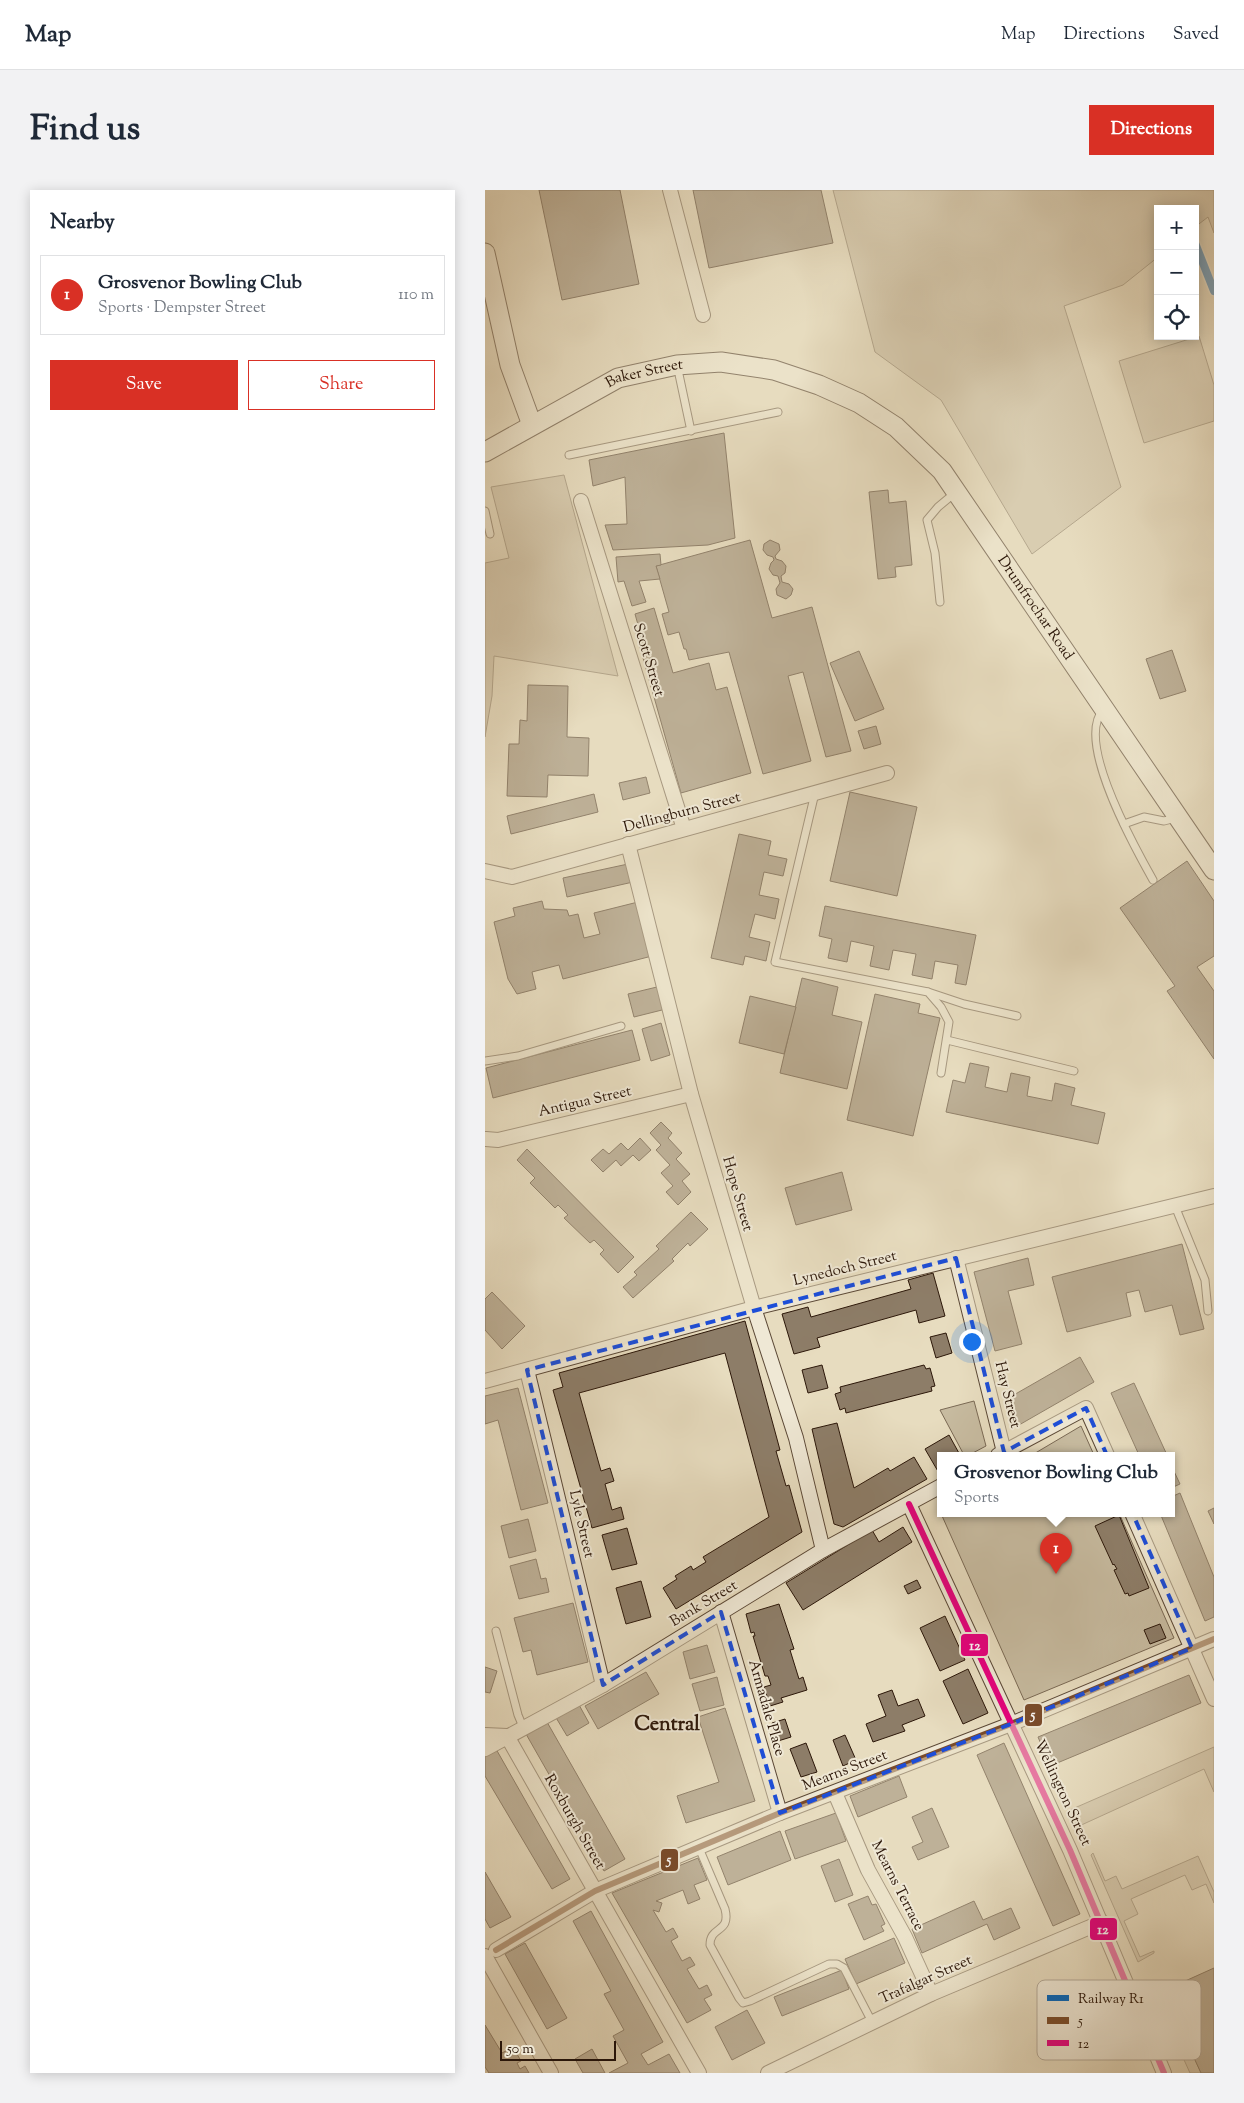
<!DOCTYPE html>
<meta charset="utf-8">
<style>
:root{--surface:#fff;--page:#f2f2f3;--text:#1f2937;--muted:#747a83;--line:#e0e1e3;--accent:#d93025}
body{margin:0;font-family:"Sorts Mill Goudy",serif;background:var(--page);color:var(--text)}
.controls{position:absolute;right:15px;top:15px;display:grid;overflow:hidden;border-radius:0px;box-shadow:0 2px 12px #0003}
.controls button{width:45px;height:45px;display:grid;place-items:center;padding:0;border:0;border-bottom:1px solid var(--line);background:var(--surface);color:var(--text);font:25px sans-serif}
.scale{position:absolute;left:15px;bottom:12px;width:116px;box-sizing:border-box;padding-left:5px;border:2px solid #2c1709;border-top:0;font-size:14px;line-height:18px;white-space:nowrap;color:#2c1709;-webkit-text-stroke:4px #efe8d5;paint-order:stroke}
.you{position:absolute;left:486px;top:1151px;width:18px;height:18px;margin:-12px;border:4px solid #fff;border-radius:50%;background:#1a73e8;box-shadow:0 0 0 8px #1a73e833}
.badge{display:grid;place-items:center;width:32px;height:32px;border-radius:50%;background:var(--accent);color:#fff;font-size:16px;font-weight:700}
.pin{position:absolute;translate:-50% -41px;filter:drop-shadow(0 1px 2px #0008)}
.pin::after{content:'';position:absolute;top:26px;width:18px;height:15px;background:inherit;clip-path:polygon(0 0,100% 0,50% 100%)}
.popup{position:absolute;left:452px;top:1262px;width:238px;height:65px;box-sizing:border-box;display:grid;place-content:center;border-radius:0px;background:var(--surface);filter:drop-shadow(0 1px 4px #0005);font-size:16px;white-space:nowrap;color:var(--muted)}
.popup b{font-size:19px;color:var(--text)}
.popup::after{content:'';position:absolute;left:50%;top:100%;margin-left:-10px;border:10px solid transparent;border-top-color:var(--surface)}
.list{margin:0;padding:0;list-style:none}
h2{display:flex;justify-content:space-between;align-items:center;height:65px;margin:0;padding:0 20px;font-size:21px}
h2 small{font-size:16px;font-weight:400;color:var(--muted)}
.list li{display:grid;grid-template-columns:32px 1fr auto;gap:15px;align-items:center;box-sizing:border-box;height:80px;margin:0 10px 10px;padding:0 10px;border:1px solid var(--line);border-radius:0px}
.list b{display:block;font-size:19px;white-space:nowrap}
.list p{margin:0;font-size:16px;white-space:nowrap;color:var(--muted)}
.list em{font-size:16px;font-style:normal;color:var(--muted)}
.actions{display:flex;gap:10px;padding:15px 20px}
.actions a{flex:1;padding:11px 0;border:1px solid var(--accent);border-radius:0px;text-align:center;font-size:18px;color:var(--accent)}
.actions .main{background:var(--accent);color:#fff}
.icon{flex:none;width:28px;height:28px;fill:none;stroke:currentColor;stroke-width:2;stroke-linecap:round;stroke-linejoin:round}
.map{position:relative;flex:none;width:729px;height:1883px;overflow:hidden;border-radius:0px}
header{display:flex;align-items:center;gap:30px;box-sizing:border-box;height:70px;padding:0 25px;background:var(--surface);border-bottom:1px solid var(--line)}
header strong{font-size:24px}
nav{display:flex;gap:28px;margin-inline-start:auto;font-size:18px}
.intro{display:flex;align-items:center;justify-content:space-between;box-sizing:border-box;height:120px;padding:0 30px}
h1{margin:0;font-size:35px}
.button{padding:12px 22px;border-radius:0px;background:var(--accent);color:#fff;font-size:18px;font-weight:700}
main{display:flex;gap:30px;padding:0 30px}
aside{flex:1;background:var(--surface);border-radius:0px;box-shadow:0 2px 12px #0003}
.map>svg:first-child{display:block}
</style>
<header>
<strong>Map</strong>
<nav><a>Map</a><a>Directions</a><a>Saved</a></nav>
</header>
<div class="intro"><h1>Find us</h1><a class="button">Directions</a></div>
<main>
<aside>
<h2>Nearby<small></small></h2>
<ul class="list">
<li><span class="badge">1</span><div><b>Grosvenor Bowling Club</b><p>Sports · Dempster Street</p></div><em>110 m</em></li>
</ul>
<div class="actions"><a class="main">Save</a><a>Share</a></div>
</aside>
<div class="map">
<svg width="729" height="1883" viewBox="0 0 729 1883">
<rect width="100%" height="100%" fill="#e7dcbf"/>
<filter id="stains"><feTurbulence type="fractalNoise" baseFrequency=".004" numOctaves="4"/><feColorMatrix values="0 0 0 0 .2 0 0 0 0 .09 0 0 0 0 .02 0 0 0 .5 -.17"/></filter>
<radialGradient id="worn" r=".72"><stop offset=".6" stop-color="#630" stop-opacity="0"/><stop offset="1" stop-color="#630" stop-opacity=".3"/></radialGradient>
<!-- green -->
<g fill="#c7bba0" stroke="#7a6954">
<polygon points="348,0 729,0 729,43 723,27 710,37 710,19 673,19 673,67 638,95 579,116 636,297 547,364 456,210 390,162"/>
<polygon points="714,146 729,195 729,231 659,253 634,171"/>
<polygon points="79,285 133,486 9,466 7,506 0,547 0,373 24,368 6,297"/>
<polygon points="489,1211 501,1256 484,1265 479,1265 455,1220"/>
<polygon points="596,1236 609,1265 547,1265"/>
<polygon points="456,1318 456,1323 634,1323 689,1448 539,1510 454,1319"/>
<polygon points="729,1557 729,1602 719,1579 592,1637 585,1620"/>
<polygon points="608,1663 620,1691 631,1686 637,1699 713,1666 729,1702 729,1713 721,1694 707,1700 700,1685 646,1709 653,1724 639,1731 655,1767 669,1761 669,1763 653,1772 606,1665"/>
<polygon points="704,1856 716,1883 705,1883 695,1861"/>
</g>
<!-- building -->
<g fill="#8d7d68" stroke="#2c1709">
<polygon points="54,0 135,0 154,94 77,110"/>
<polygon points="208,0 336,0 348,53 224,78"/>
<polygon points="239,243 250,348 223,355 128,360 120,335 142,334 140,287 108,296 104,270"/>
<polygon points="403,300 404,313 421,311 427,375 410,377 411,387 393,389 384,302"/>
<polygon points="265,350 287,428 327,417 366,561 341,567 318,482 303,486 326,571 278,584 244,462 204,470 201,459 199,459 194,442 183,445 177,424 184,422 171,376"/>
<polygon points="285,350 294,354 295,360 290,366 291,369 297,371 301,376 300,383 296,386 297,392 304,394 308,399 306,405 301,409 292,405 291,399 295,393 293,386 288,385 284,379 286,373 289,370 288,367 282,365 278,360 279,354"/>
<polygon points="175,364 176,375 171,376 175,389 154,391 161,412 147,416 139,391 133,392 131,367"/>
<polygon points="169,418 188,483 224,473 231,500 242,497 266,583 196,603 151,443 155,442 150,424"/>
<polygon points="687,460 701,501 675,509 661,469"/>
<polygon points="374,461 399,519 370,531 345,473"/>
<polygon points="43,495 83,496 82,547 104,548 103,586 63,585 62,607 22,606 24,554 34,554 35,530 42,531"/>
<polygon points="391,536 396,554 379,559 373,541"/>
<polygon points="161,587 165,603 138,610 134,593"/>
<polygon points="365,602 432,617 412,706 345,691"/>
<polygon points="109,604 113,622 26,644 22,626"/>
<polygon points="254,644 286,651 283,665 302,669 298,686 279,682 274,705 294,709 290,729 270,724 264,747 285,752 281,771 260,766 258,775 226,768"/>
<polygon points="702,671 729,711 729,766 712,777 729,801 729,869 682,801 690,796 635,718"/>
<polygon points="143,674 148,692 82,707 78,688"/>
<polygon points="57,711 59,719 82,720 84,726 93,724 99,748 115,744 109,723 153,712 167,766 78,789 74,775 47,782 51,799 32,804 23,789 9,732 30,726 28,718"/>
<polygon points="340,716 491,745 481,795 470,793 473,775 450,771 447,789 427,785 431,764 408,760 404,780 385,776 389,756 366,751 362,772 343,768 347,749 334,746"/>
<polygon points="317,788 353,797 347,825 377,832 362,899 295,883"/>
<polygon points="176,796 181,819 149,827 143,804"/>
<polygon points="390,804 435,814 433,823 455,828 428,946 362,930"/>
<polygon points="265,806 311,817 299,864 254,853"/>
<polygon points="176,833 185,865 166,871 157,839"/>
<polygon points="147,840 155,870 8,908 1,878"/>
<polygon points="485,873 504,877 500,897 522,902 526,883 545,887 542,906 567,911 570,893 590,898 586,915 620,923 613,954 461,922 468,890 480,893"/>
<polygon points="176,932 187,943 183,948 197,963 191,969 205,984 197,991 206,1002 193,1015 181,1002 188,996 176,983 185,975 171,960 176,955 165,943"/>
<polygon points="155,948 166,960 154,971 148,965 136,976 131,970 118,982 106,970 118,959 124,964 136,953 143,960"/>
<polygon points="42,959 149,1067 133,1083 115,1064 119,1060 109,1050 105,1053 79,1028 83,1025 73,1015 70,1018 45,993 50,988 32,970"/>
<polygon points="357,982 367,1020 311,1035 300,998"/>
<polygon points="206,1022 223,1039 205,1056 203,1053 187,1069 189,1071 148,1108 138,1097 152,1085 149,1082 174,1059 171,1056"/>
<polygon points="697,1054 719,1139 695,1145 687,1115 660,1122 654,1100 641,1103 646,1126 582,1142 567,1087"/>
<polygon points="543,1068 549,1095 523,1101 537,1154 510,1161 489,1082"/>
<polygon points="448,1083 460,1126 434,1133 431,1120 332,1148 335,1157 309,1164 297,1124 323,1117 326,1127 426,1099 423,1090"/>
<polygon points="7,1102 40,1136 17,1159 0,1140 0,1109"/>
<polygon points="260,1131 295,1260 291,1261 301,1296 304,1295 317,1342 191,1419 178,1398 192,1389 190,1386 206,1376 208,1380 221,1372 218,1367 284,1327 240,1163 94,1203 116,1281 125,1278 129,1291 120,1294 127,1320 136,1317 139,1329 107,1338 68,1200 78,1197 74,1183"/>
<polygon points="461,1143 467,1163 451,1168 445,1147"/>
<polygon points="595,1167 609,1192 534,1235 520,1210"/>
<polygon points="337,1175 343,1198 323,1203 317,1180"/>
<polygon points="439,1175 441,1179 445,1178 450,1196 446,1197 447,1201 361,1223 360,1218 355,1220 350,1204 356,1202 355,1197"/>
<polygon points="649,1193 682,1265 654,1265 626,1203"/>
<polygon points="33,1198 63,1313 36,1320 13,1230 0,1234 0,1206"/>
<polygon points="352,1233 369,1298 403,1278 405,1281 429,1267 442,1289 358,1337 349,1334 327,1239"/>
<polygon points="464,1245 475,1265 456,1265 456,1281 454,1283 440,1259"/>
<polygon points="686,1275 695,1294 686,1298"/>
<polygon points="695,1303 729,1387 729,1427 720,1431 675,1323 686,1323 686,1307"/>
<polygon points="729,1318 729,1334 723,1321"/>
<polygon points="634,1325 664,1398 644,1406 643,1403 640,1404 629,1380 632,1379 629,1374 628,1375 610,1336"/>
<polygon points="43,1329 51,1361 24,1368 16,1336"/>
<polygon points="418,1337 427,1352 318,1420 301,1393 387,1340 394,1352"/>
<polygon points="142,1338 152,1374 127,1380 117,1345"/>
<polygon points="51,1369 56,1389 61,1388 64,1402 34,1409 25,1376"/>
<polygon points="432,1390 436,1398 423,1404 419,1396"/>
<polygon points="156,1391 166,1427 141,1434 131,1398"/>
<polygon points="88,1413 103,1472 52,1485 46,1460 38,1462 29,1428"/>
<polygon points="294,1414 309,1459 305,1460 314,1489 318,1487 322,1500 296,1508 298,1512 285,1516 279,1497 286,1495 283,1486 280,1486 268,1446 270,1446 269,1442 266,1443 261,1424"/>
<polygon points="460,1426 480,1470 455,1481 435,1438"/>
<polygon points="675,1434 681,1448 665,1454 659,1440"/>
<polygon points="222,1455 230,1482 205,1489 198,1462"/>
<polygon points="0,1477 12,1481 5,1503 0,1502"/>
<polygon points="483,1479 503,1523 478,1534 458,1491"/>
<polygon points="161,1482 174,1504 113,1539 100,1516"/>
<polygon points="704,1485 716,1513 565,1576 553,1547"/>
<polygon points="232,1487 239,1515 215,1521 207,1494"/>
<polygon points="407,1500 413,1516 433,1509 440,1526 417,1535 420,1541 388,1552 381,1534 401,1526 393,1505"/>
<polygon points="93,1513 104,1533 82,1546 70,1526"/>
<polygon points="240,1518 270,1611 201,1633 192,1606 234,1592 213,1527"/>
<polygon points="300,1529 306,1547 293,1551 287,1533"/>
<polygon points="62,1532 140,1669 119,1681 41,1544"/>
<polygon points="360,1545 371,1570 358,1576 348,1550"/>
<polygon points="321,1553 332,1582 316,1587 305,1559"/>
<polygon points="519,1553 595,1724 568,1736 492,1565"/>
<polygon points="11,1559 85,1689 67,1699 0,1586 0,1565"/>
<polygon points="414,1586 422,1607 373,1627 365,1606"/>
<polygon points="447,1618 464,1657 433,1670 427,1657 438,1652 427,1627"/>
<polygon points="351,1623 361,1651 310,1669 300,1641"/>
<polygon points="295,1641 306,1670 243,1695 232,1667"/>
<polygon points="213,1668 222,1690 209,1695 215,1709 203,1714 198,1700 171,1711 177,1713 174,1722 168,1720 181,1742 188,1738 193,1747 186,1751 197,1771 205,1767 210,1775 202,1779 214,1799 222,1795 227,1805 219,1809 226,1820 202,1833 127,1703"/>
<polygon points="354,1669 368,1705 350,1712 336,1676"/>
<polygon points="0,1682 26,1727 5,1738 0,1729"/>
<polygon points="383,1706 387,1715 391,1714 400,1734 396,1736 399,1741 379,1750 363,1714"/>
<polygon points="489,1711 498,1730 526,1718 535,1738 509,1750 502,1734 437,1763 427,1739"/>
<polygon points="106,1721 178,1852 156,1864 163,1875 184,1864 195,1883 124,1883 143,1873 128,1846 139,1840 119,1804 126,1801 88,1731"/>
<polygon points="409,1748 420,1773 371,1794 360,1769"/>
<polygon points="40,1753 82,1828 62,1839 20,1764"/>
<polygon points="729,1778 729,1883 716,1883 678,1801"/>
<polygon points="357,1780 364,1799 297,1826 289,1807"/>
<polygon points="262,1820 280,1853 247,1870 230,1837"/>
<polygon points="0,1835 17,1863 28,1857 36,1871 32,1873 35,1879 40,1876 44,1883 4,1883 0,1877"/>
<polygon points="107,1859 120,1883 98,1883 90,1869"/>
</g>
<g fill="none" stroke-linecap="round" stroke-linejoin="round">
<defs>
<g id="lane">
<polyline points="192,175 206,241"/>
<polyline points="84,265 293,222"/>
<polyline points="0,321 5,344"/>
<polyline points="455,412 450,363 442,330 453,317 471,302"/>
<path d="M618,520C590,551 650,658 668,690"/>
<polyline points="330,603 290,772 443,802 456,817 464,832 456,883"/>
<polyline points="639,634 659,627 679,631 691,628"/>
<polyline points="443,802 479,814 532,826"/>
<polyline points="462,850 589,881"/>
<polyline points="0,871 33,866 136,836"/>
<polyline points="690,1016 720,1090 723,1121"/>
<polyline points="11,1441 33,1525 38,1537"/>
<path d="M214,1658L240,1719C246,1744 225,1735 225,1755L254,1808L258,1813L265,1811L344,1774H352L359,1778L387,1832"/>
</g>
<g id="street">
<polyline points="185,0 218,125"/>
<polyline points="96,311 199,639"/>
<polyline points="143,654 206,904 269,1118 311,1248 338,1360"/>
<polyline points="0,681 27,687 402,583"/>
<polyline points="1,949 13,950 206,904"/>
<polyline points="471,1068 519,1262"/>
<polyline points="42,1180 118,1495"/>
<polyline points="0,1191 269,1118 729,1006"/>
<polyline points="513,1265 601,1218 622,1265"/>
<polyline points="424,1314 585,1660 679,1883"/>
<polyline points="647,1323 729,1509"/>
<polyline points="236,1422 295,1623"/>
<polyline points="0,1545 22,1546 214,1883"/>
<polyline points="0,1559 118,1495 338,1360 456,1296"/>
<polyline points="350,1603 383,1680 420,1747 446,1804"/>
<polyline points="11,1760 110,1701 295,1623 526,1534 729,1449"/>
<polyline points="0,1766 66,1883"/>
<polyline points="283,1883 446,1804 617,1732"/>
</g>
<g id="secondary">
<polyline points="0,63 25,175 47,235"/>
<path id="s1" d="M0,262L133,188L192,175L236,172L289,180L334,195L374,213L411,237L457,281L729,680"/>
</g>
</defs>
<!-- lane casing -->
<use href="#lane" stroke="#5b4836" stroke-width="9"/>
<!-- street casing -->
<use href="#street" stroke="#5b4836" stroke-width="16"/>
<!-- secondary casing -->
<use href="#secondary" stroke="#2c1709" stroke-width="21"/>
<!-- lane -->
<use href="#lane" stroke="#efe8d5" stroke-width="7"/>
<!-- street -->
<use href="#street" stroke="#efe8d5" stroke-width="14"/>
<!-- secondary -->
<use href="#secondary" stroke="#efe8d5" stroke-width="19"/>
<defs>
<polyline id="bus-1" points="11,1760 110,1701 295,1623 526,1534 729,1449"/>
<polyline id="bus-2" points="424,1314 585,1660 679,1883"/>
</defs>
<!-- bus-1 casing -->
<use href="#bus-1" stroke="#efe8d5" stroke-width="10"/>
<!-- bus-2 casing -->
<use href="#bus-2" stroke="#efe8d5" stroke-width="10"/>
<!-- bus-1 -->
<use href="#bus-1" stroke="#7a4b2a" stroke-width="6"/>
<!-- bus-2 -->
<use href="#bus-2" stroke="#e5007d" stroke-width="6"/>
<defs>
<polyline id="rail-1" points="710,53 729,101"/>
</defs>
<!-- rail-1 casing -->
<use href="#rail-1" stroke="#efe8d5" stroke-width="11"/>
<!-- rail-1 -->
<use href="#rail-1" stroke="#0065bd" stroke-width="8"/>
</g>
<!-- marked area -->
<path d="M0 0H729V1883H0ZM471,1068L519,1262L601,1218L707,1458L526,1534L295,1623L236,1422L118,1495L42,1180Z" fill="#e7dcbf" fill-opacity=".55" fill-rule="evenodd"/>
<path fill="none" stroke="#1d4ed8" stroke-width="4" stroke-dasharray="10 6" stroke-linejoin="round" d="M471,1068L519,1262L601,1218L707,1458L526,1534L295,1623L236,1422L118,1495L42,1180Z"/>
<g text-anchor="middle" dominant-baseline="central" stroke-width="4" stroke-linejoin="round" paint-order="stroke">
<!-- street labels -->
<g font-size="15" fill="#2c1709" stroke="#efe8d5">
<text stroke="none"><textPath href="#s1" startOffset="179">Baker Street</textPath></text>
<text stroke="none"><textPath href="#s1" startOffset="675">Drumfrochar Road</textPath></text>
<text transform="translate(163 470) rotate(73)">Scott Street</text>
<text transform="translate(197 623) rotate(-15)">Dellingburn Street</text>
<text transform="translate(100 912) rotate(-13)">Antigua Street</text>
<text transform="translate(252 1004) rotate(74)">Hope Street</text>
<text transform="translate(360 1079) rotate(-14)">Lynedoch Street</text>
<text transform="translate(522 1205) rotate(76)">Hay Street</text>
<text transform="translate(96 1334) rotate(77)">Lyle Street</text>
<text transform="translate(219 1414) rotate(-31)">Bank Street</text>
<text transform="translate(281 1518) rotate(74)">Armadale Place</text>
<text transform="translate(360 1581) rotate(-21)">Mearns Street</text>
<text transform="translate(577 1603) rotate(65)">Wellington Street</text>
<text transform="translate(89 1632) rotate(60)">Roxburgh Street</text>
<text transform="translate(412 1696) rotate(63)">Mearns Terrace</text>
<text transform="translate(441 1790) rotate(-24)">Trafalgar Street</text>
</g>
<!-- district labels -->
<g font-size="20" font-weight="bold" fill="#2c1709" stroke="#efe8d5">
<text x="182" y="1535">Central</text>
</g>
</g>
<!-- legend -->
<rect x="552" y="1790" width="164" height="80" rx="8" fill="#efe8d5" stroke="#b4a998" stroke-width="1"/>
<rect x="562" y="1805" width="22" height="6" fill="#0065bd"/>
<rect x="562" y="1827" width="22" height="7" fill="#7a4b2a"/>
<rect x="562" y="1850" width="22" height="6" fill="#e5007d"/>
<g font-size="14" fill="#2c1709">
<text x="593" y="1813">Railway R1</text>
<text x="593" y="1835">5</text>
<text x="593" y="1858">12</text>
</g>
<g stroke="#efe8d5" stroke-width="2">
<rect x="475" y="1443" width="29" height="24" rx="5" fill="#e5007d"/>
<rect x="539" y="1513" width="19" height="24" rx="5" fill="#7a4b2a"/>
<rect x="175" y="1658" width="19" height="24" rx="5" fill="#7a4b2a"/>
<rect x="604" y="1727" width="29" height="24" rx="5" fill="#e5007d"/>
</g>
<g font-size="14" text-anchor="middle" font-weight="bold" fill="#fff">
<text x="490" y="1460">12</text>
<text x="548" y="1529">5</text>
<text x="184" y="1674">5</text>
<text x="618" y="1744">12</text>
</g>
<rect width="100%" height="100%" filter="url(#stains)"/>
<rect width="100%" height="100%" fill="url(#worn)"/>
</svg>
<div class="controls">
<button>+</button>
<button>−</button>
<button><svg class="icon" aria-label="locate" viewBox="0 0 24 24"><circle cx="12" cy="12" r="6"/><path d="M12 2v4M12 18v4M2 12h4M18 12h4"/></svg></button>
</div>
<div class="scale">50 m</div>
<div class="you"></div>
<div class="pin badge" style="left:571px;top:1384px">1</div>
<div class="popup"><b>Grosvenor Bowling Club</b>Sports</div>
</div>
</main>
